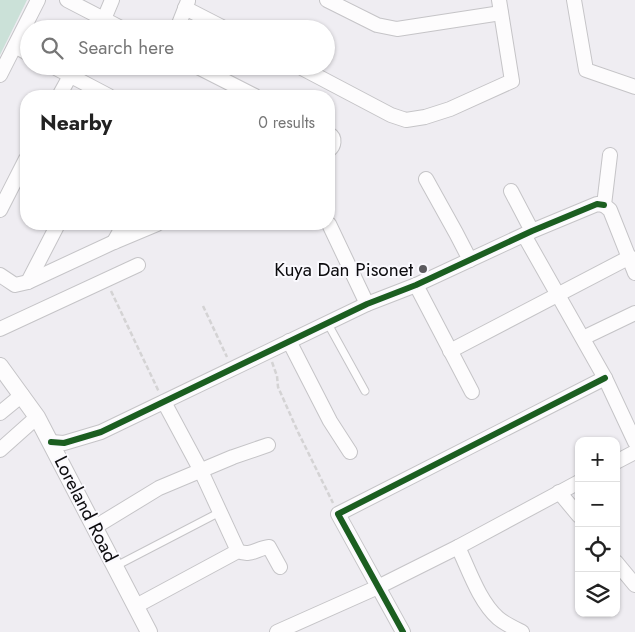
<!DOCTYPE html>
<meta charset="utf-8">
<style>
:root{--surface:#fff;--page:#f6f6f6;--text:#222;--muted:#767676;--line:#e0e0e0}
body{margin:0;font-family:Jost,sans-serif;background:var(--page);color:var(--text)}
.controls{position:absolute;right:15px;bottom:15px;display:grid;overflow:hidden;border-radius:10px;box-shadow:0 1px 4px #0004}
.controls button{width:45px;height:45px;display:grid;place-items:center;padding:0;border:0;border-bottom:1px solid var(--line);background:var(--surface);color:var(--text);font:25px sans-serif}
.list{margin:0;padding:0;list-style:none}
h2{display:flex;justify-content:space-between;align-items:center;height:65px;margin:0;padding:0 20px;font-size:21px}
h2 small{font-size:16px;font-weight:400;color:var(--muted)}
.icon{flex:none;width:28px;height:28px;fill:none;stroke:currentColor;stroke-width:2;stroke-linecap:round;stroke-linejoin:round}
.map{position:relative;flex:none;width:635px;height:632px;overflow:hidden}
.search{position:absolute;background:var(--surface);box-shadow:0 1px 4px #0004;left:20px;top:20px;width:315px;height:55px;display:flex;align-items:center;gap:12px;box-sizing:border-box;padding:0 18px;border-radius:28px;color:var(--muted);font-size:19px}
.panel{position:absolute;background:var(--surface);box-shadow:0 1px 4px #0004;left:20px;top:90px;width:315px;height:140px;border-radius:20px}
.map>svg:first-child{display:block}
</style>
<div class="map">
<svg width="635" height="632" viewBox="0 0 635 632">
<rect width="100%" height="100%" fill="#efedf2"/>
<!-- green -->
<polygon fill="#cbe1d8" points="0,0 27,0 0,55"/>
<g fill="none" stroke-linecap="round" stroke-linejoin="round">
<defs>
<g id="service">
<polyline points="328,324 365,391"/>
<polyline points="116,566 220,512"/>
</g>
<g id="minor">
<polyline points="67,0 123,29"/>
<polyline points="327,0 377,25 397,29 501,13"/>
<polyline points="574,0 586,70 635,87"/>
<polyline points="185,8 226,29"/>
<polyline points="104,19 112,0"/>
<polyline points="177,29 188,1"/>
<polyline points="15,46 29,54"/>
<polyline points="52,66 109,96"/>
<polyline points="196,66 255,96"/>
<polyline points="298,66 391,115 406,120 425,117 450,109 512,81 499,0"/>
<polyline points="0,75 38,0"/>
<polyline points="59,96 70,76"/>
<path d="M329,134C336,138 334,146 329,150"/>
<polyline points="610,155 604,205 610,210 635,273"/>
<polyline points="426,179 456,233 470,260"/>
<polyline points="511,191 532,231"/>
<polyline points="0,210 26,159"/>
<polyline points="329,224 367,304"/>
<polyline points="524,235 605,378 635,442"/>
<polyline points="114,242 124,224"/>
<polyline points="0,275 15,285 28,282 114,242 157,224"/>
<polyline points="28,282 58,224"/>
<polyline points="416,285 472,392"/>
<polyline points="0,329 138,265"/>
<polyline points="583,338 635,313"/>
<polyline points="289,341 330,421 350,452"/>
<polyline points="450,351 630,257"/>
<polyline points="164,402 201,471 238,551"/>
<polyline points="0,413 22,395"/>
<polyline points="51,442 64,443 101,432 367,304 416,285 532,231 597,204 604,205"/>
<polyline points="0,450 37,417"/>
<polyline points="616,462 635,452"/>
<polyline points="559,492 579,516"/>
<polyline points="95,527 159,488 233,457 268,445"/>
<path d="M458,547C469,570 479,601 498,618C505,624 514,628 522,632"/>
<polyline points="616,562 635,585"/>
<path d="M136,606L238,551C251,557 257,548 269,547L280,567"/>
<polyline points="277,632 378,587 458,547 579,482"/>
<polyline points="403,632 338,514 605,378"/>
</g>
<polyline id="tertiary" points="0,366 37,417 149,632"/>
</defs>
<!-- service casing -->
<use href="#service" stroke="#c5c4c7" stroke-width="9"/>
<!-- minor casing -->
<use href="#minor" stroke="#c5c4c7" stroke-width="16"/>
<!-- tertiary casing -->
<use href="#tertiary" stroke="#c5c4c7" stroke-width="18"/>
<!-- path -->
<g stroke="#d4d3d4" stroke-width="2.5" stroke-dasharray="5 2.5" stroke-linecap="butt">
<polyline points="111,291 159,392"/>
<polyline points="203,306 227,357"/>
<polyline points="272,362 277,376 278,387 298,432 333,503"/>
</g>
<!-- service -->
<use href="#service" stroke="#fdfcfd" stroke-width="7"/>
<!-- minor -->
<use href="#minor" stroke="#fdfcfd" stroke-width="14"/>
<!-- tertiary -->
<use href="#tertiary" stroke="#fdfcfd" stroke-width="16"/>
<defs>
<g id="cycleway">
<polyline points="51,442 64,443 101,432 367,304 416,285 532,231 597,204 604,205"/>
<polyline points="403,632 338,514 605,378"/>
</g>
</defs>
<!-- cycleway casing -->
<use href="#cycleway" stroke="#faf9fe" stroke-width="9"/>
<!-- cycleway -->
<use href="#cycleway" stroke="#1b5e20" stroke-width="6"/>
</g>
<!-- markers -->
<circle fill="#5b5a5e" stroke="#faf9fe" stroke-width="2" cx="423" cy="269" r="5"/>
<g text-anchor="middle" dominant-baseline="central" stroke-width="4" stroke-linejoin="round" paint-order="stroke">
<!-- poi labels -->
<g font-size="19" fill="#0c0b0e" stroke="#faf9fe" text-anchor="end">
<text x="413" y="269">Kuya Dan Pisonet</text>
</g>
<!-- street labels -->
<g font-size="19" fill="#0c0b0e" stroke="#faf9fe">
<text transform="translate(86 509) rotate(63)">Loreland Road</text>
</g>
</g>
</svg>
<div class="controls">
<button>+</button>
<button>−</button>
<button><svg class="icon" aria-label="locate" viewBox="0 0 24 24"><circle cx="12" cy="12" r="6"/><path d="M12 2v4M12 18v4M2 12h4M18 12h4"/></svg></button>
<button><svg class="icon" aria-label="layers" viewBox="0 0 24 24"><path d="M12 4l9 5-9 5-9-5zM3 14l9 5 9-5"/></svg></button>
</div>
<div class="search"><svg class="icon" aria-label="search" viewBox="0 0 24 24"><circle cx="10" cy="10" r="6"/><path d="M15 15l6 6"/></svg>Search here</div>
<section class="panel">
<h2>Nearby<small>0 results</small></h2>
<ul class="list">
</ul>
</section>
</div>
